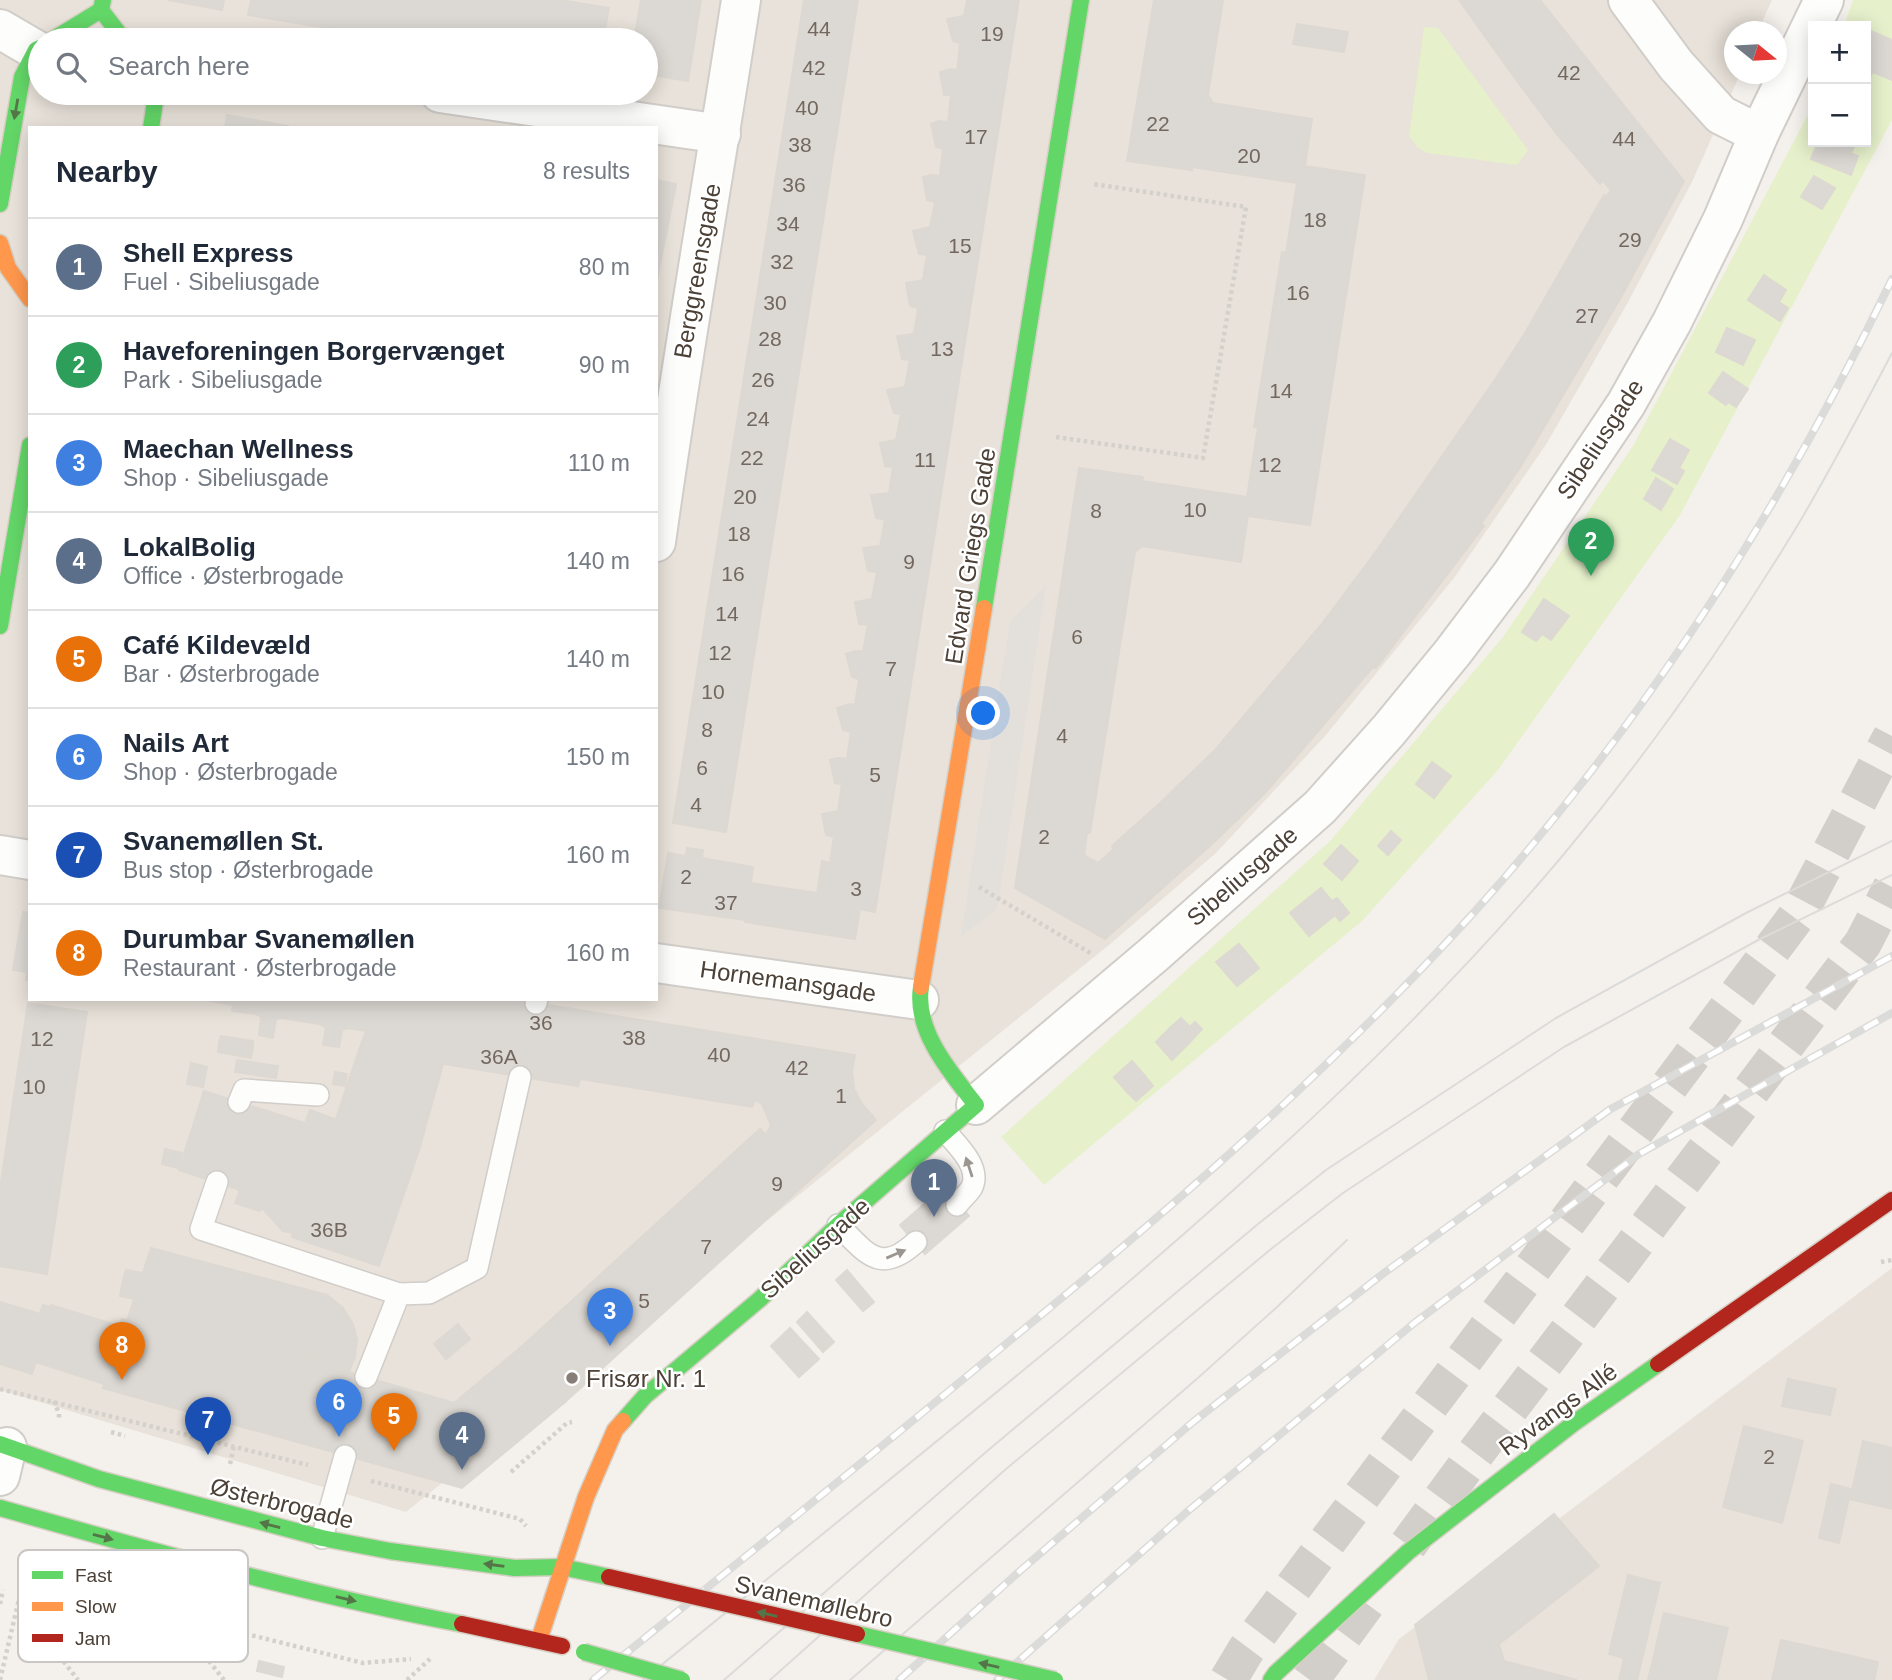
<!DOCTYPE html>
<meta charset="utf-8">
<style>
:root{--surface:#fff;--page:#f6f6f7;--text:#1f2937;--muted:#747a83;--line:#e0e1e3;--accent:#ea580c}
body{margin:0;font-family:Helvetica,sans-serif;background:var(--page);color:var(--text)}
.controls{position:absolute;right:21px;top:21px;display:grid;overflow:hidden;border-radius:0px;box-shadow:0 4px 18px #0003}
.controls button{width:63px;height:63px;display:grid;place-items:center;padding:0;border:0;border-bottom:2px solid var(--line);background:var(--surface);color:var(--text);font:35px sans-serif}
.compass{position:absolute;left:1724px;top:21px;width:63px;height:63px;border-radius:50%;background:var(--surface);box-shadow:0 4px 18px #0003;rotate:108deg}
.you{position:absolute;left:984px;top:714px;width:24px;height:24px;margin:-18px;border:5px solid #fff;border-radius:50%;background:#1a73e8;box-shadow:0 0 0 10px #1a73e833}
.badge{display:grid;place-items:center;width:46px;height:46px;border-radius:50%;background:var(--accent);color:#fff;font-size:23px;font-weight:700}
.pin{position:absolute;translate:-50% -58px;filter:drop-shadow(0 2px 4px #0008)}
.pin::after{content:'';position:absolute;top:37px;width:24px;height:21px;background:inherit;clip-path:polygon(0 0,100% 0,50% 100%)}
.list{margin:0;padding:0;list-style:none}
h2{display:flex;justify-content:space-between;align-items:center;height:91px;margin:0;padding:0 28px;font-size:30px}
h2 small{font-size:23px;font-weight:400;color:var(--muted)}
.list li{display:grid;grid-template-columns:46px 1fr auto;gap:21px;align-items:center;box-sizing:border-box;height:98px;padding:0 28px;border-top:2px solid var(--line)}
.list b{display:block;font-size:26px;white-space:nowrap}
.list p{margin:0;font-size:23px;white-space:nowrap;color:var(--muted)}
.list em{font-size:23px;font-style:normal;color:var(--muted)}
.icon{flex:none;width:38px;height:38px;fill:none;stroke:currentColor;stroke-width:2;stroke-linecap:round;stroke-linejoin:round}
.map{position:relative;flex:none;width:1892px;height:1680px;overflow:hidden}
.search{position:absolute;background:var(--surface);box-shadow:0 4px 18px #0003;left:28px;top:28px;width:630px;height:77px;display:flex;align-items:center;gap:18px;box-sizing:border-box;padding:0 24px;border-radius:38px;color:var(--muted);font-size:26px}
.panel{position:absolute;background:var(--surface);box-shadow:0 4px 18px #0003;left:28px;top:126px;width:630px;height:875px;border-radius:0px}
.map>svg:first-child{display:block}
</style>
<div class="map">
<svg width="1892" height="1680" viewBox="0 0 1892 1680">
<rect width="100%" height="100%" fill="#f4f1ed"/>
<!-- residential -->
<g fill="#e8e2da" fill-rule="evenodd">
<path d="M0,0H1772L1758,31L1734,32V74H1740L1692,182L1627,304L1547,443L1454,578L1326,735L1216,853L1109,945L406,1512L0,1390ZM40,40H646V93H40ZM30,128H656V999H30Z"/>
<polygon points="1892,1268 1892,1680 1374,1680 1399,1639"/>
</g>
<!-- green -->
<g fill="#e6f0cb">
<polygon points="1853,0 1892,0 1892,120 1680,515 1498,770 1362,921 1044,1185 1001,1137 1331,840 1503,637 1633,446 1813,105 1813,142 1866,142 1866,26 1844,26"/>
<polygon points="1424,27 1438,28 1528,150 1517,165 1427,153 1417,147 1409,136"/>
</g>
<!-- parking -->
<polygon fill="#e3e0dc" points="1046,585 999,898 995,911 961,936 1010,621"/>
<!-- building -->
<g fill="#dcd8d3" stroke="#ddd8d2" stroke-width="2">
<polygon points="168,0 224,0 222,10"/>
<polygon points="251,0 561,0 609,8 603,40 400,40 248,15"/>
<polygon points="641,0 701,0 688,81 646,74 646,40 634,40"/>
<polygon points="804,0 858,0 726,832 673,823"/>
<polygon points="967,0 1019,0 875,912 860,909 855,939 745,922 745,920 659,908 668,853 686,856 687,848 703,850 702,858 753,867 751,883 817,893 822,861 830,863 834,837 826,835 822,814 838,811 842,784 835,783 830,760 838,758 847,759 851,732 843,730 837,708 850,704 855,705 859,679 852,677 846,654 855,651 863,651 868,625 859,624 855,602 872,599 877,572 868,571 863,548 880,546 885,520 876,518 871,495 889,493 893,467 885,466 880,443 896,440 901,414 894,413 887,390 905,387 910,360 902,359 897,336 914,334 918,308 910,306 906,283 923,280 927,255 919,254 913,231 930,227 935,202 927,200 923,177 931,175 940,176 943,148 936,147 931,124 939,121 948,122 951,95 944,95 940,72 952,69 957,71 960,43 953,41 947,19 964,16"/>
<polygon points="1154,0 1223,0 1208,95 1213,103 1312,119 1305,166 1365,175 1310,525 1248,516 1241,562 1142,546 1135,552 1090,833 1087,833 1084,855 1098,863 1114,849 1112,846 1159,804 1215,750 1321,625 1377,550 1494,381 1525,333 1604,195 1606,197 1611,190 1603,181 1600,184 1556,133 1517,81 1459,0 1540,0 1684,181 1620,299 1521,466 1481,524 1484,526 1376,668 1373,667 1266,792 1212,844 1105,939 1015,888 1079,468 1143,477 1142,481 1247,497 1258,427 1254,427 1282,252 1286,253 1297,183 1192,167 1192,170 1127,161"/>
<polygon points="1297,24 1348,32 1344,52 1293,44"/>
<polygon points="1866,29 1892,40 1892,80 1873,72 1871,75 1866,73"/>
<polygon points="227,115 288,126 287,128 225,128"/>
<polygon points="1818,142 1823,142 1858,156 1851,175 1811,159"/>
<polygon points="1823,142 1856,142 1851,153"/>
<polygon points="1814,176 1835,188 1822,209 1801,197"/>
<polygon points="656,180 676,184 656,285"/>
<polygon points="1764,275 1786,290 1779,302 1788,308 1780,321 1748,300"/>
<polygon points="1727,328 1755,340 1743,365 1716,352"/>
<polygon points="1723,372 1748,389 1736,407 1728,402 1726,405 1709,393"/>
<polygon points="1670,439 1689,450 1679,468 1684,471 1677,484 1652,470"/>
<polygon points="1656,478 1673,489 1661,510 1644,499"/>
<polygon points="1544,599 1569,616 1551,640 1542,634 1536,641 1522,632"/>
<polygon points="1432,762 1451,776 1434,798 1416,784"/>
<polygon points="1391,831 1401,840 1388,855 1378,846"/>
<polygon points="1341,845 1358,861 1342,880 1324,864"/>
<polygon points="1321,888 1340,911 1309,936 1290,913"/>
<polygon points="1337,898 1349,913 1340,921 1335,915 1340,911 1332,901"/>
<polygon points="23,912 30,913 30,980 26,980 27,972 13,970"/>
<polygon points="1239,944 1259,968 1237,986 1216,962"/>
<polygon points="199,999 511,999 598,1013 578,1086 359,1050 366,1031 348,1028 342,1030 339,1047 323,1045 326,1027 319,1024 282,1018 276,1019 273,1038 259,1035 261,1017 256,1014 232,1011 233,1005"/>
<polygon points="28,1003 87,1012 47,1274 0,1266 0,1188"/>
<polygon points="598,1013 855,1055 852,1071 854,1089 862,1104 876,1120 565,1402 520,1348 760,1129 766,1135 771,1125 762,1104 755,1100 752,1107 580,1079"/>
<polygon points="1181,1018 1190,1027 1195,1022 1202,1029 1189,1043 1172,1026"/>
<polygon points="1172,1026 1189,1043 1172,1060 1156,1042"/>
<polygon points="221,1036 253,1041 253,1047 219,1042"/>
<polygon points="219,1042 253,1047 251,1058 218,1052"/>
<polygon points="359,1050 443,1064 419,1150 336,1119"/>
<polygon points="237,1060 278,1066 276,1078 235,1072"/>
<polygon points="1132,1061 1145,1076 1127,1092 1114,1077"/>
<polygon points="191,1063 207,1067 203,1087 187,1084"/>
<polygon points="335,1072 347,1074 345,1086 333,1084"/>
<polygon points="1145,1076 1153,1086 1136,1101 1127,1092"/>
<polygon points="204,1091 305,1123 310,1110 419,1150 379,1266 292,1237 293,1233 283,1231 262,1208 260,1211 235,1203 240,1190 179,1170"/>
<polygon points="165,1149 182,1153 178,1168 162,1164"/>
<polygon points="944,1187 969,1216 925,1254 900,1225"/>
<polygon points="151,1248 327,1295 343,1308 353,1324 357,1340 355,1357 349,1372 328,1366 330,1357 309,1353 306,1360 206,1330 208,1322 191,1316 187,1325 131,1309"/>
<polygon points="126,1270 143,1273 138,1289 122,1285"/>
<polygon points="847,1270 874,1302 863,1311 836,1280"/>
<polygon points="122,1285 138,1289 135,1299 120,1296"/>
<polygon points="0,1302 40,1314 43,1305 50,1307 51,1305 119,1326 122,1319 128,1320 104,1384 36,1362 32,1374 0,1364"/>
<polygon points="131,1309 187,1325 191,1316 208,1322 206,1330 306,1360 309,1353 330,1357 328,1366 454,1403 520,1348 565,1402 462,1488 103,1388"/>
<polygon points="807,1312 834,1342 823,1352 797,1322"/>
<polygon points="458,1324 470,1339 446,1359 434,1344"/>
<polygon points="790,1328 819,1359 799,1377 771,1346"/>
<polygon points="1788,1379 1836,1389 1830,1415 1782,1406"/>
<polygon points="1744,1426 1803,1441 1782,1523 1723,1507"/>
<polygon points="1863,1441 1892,1448 1892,1509 1850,1499"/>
<polygon points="1831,1484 1851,1489 1839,1543 1819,1538"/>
<polygon points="1554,1514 1599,1566 1499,1644 1504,1661 1577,1680 1429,1680 1415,1625"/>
<polygon points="1628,1575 1660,1583 1637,1680 1619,1680 1624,1658 1609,1654"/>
<polygon points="1664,1613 1728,1628 1716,1680 1648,1680"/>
<polygon points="1781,1640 1843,1654 1837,1680 1772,1680"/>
<polygon points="1843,1654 1878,1662 1874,1680 1837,1680"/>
<polygon points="259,1661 284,1667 282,1677 257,1671"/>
</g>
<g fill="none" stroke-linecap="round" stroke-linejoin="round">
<!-- highway-tunnel -->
<g stroke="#d2cec9" stroke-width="38" stroke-dasharray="38 19" stroke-linecap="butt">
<polyline points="1408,1545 1469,1462 1863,943 1892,887"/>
<polyline points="1228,1680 1246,1650 1799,913 1892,736"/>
<polyline points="1310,1680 1369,1600"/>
</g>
<defs>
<g id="lane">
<polyline points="536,1003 537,999"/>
<polyline points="239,1102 244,1090 318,1095"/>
<path d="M945,1131C957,1145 981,1167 972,1187C969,1193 961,1199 957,1205"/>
<polyline points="217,1182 201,1229 399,1294"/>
<path d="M838,1225C866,1252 879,1276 916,1242"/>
<polyline points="366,1377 399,1294 429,1293 477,1268 520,1077"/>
<polyline points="322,1538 345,1456"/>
</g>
<g id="street">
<polyline points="1628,0 1676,65 1721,115 1759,134"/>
<polyline points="0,29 36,50"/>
<polyline points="440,93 721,134"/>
<path d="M656,542C681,361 713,181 741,0"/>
<polyline points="0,855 30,860"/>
<polyline points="656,963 919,1000"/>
<polyline points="976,1105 1153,955 1320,807 1389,730 1453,652 1512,574 1626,404 1672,322 1723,219 1759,134 1824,0"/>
<polyline points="0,1476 7,1447"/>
</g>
<g id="fast">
<polyline points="103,0 101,10 124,40"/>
<polyline points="52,40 101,10"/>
<polyline points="151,128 155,102 152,93"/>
<polyline points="0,204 22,77 36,50 40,48"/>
<polyline points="984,608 1081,0"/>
<polyline points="0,626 30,445"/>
<path d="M623,1421L645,1396L760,1299L838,1225L976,1105C951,1073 914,1031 921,987"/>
<polyline points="0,1444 99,1479 322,1538 390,1551 514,1568 562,1567 609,1577"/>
<path d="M0,1508C152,1551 306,1594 462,1624"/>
<polyline points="1271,1680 1276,1673 1408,1552 1574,1423 1658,1364"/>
</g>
<g id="slow">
<polyline points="0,243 8,268 30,299"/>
<polyline points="921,987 984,608"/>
<polyline points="539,1640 586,1497 615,1430 623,1421"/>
</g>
<g id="jam">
<polyline points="1658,1364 1892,1200"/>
<polyline points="462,1624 562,1646"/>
</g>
</defs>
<!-- lane casing -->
<use href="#lane" stroke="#d1cdc9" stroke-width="24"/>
<!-- street casing -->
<use href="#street" stroke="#d1cdc9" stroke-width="42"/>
<!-- fast casing -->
<use href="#fast" stroke="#d6cfc4" stroke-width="19"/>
<!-- slow casing -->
<use href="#slow" stroke="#d6cfc4" stroke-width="19"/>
<!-- jam casing -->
<use href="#jam" stroke="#d6cfc4" stroke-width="19"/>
<!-- path -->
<g stroke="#d4d1cb" stroke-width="4.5" stroke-dasharray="3.5 3.5" stroke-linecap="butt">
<polyline points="1056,437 1203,458 1246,207 1093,184"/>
<polyline points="979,887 1092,954"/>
<polyline points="1881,1262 1892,1260"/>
<polyline points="0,1389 308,1465"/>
<polyline points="54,1401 59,1414 59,1420"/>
<polyline points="111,1432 125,1436"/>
<polyline points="230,1464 234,1446"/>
<polyline points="511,1472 567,1423 572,1422"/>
<polyline points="371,1481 520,1519 526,1526"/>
<polyline points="23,1560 26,1567 70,1590 363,1663 411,1659"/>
<polyline points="74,1577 86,1580"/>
<polyline points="20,1598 34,1623 78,1680"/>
<polyline points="0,1604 3,1590"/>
<polyline points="218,1627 209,1661 224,1680"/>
<polyline points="55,1649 70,1590"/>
<polyline points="0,1680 27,1565"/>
<polyline points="407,1680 430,1659"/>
</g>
<!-- lane -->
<use href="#lane" stroke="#fdfdfc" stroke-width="21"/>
<!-- street -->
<use href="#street" stroke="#fdfdfc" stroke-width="38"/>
<!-- fast -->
<use href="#fast" stroke="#63d668" stroke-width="16"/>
<!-- slow -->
<use href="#slow" stroke="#ff974d" stroke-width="16"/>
<!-- jam -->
<use href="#jam" stroke="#b3261e" stroke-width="16"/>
<!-- tram -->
<g stroke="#dbdbda" stroke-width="2">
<path d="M643,1680C784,1565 926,1451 1066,1335C1243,1186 1415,1032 1564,854C1650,751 1729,638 1799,523C1832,467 1862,410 1892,353"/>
<polyline points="724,1680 986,1452 1258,1224 1326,1170 1556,1018 1746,913 1892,841"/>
<polyline points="770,1680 1006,1469 1271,1249 1343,1193 1564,1047 1760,939 1892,875"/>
<polyline points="850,1680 1199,1377 1277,1307 1347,1240"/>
</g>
<defs>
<g id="rail">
<path d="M593,1680C731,1568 870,1457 1007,1343C1172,1208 1334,1068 1477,909C1645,721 1783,506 1892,279"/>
<polyline points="899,1680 1021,1570 1193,1422 1384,1273 1609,1110 1892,956"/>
<polyline points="997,1680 1188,1511 1413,1324 1639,1154 1892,1013"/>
</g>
</defs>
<!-- rail casing -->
<use href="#rail" stroke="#dbdbda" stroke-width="8"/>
<!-- rail -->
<use href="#rail" stroke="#fff" stroke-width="5" stroke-dasharray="16" stroke-linecap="butt"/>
<defs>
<g id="fast-bridge">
<polyline points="857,1634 1055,1680"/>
<polyline points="584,1652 682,1680"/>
</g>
<polyline id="jam-bridge" points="609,1577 857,1634"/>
</defs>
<!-- fast-bridge casing -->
<use href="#fast-bridge" stroke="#d6cfc4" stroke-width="19" stroke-linecap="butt"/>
<!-- jam-bridge casing -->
<use href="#jam-bridge" stroke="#d6cfc4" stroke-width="19" stroke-linecap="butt"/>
<!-- fast-bridge -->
<use href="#fast-bridge" stroke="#63d668" stroke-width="16"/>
<!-- jam-bridge -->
<use href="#jam-bridge" stroke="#b3261e" stroke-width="16"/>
</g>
<!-- one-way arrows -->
<defs><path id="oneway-solid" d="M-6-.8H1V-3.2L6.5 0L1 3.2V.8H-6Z" transform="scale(1.75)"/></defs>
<g fill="#547548">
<use href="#oneway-solid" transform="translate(16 109) rotate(100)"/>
<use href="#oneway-solid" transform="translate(270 1525) rotate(-165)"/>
<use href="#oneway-solid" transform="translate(103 1537) rotate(15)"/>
<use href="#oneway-solid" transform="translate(494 1565) rotate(-172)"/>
<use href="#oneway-solid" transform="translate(346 1599) rotate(13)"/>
<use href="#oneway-solid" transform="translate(767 1614) rotate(-167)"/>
<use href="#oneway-solid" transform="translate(989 1665) rotate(-167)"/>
</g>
<g fill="#9c9690">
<use href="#oneway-solid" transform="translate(969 1167) rotate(-108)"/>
<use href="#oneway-solid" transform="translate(896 1254) rotate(-23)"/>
</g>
<!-- markers -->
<circle fill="#877f77" stroke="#fff" stroke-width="2.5" cx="572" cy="1378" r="7"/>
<g text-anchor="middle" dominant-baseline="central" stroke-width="5" stroke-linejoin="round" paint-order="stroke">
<!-- number labels -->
<g font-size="21" fill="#726860">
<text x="819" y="28">44</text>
<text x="992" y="33">19</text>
<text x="814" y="67">42</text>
<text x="1569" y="72">42</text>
<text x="807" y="107">40</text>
<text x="1158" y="123">22</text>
<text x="976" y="136">17</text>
<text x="1624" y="138">44</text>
<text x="800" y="144">38</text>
<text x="1249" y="155">20</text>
<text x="794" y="184">36</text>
<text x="1315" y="219">18</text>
<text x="788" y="223">34</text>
<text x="1630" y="239">29</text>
<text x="960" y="245">15</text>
<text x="782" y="261">32</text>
<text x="1298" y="292">16</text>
<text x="775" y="302">30</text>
<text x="1587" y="315">27</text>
<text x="770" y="338">28</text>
<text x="942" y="348">13</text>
<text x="763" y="379">26</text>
<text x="1281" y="390">14</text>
<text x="758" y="418">24</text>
<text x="752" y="457">22</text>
<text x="925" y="459">11</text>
<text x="1270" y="464">12</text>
<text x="745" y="496">20</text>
<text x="1195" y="509">10</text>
<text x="1096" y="510">8</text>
<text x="739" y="533">18</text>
<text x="909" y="561">9</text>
<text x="733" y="573">16</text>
<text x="727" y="613">14</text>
<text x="1077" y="636">6</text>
<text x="720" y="652">12</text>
<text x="891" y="668">7</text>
<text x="713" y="691">10</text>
<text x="707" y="729">8</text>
<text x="1062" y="735">4</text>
<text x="702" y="767">6</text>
<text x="875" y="774">5</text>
<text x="696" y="804">4</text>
<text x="1044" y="836">2</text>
<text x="686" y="876">2</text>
<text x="856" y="888">3</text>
<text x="726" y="902">37</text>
<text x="541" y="1022">36</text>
<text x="634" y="1037">38</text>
<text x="42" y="1038">12</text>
<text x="719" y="1054">40</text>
<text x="499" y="1056">36A</text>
<text x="797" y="1067">42</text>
<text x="34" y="1086">10</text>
<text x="841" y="1095">1</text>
<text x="777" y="1183">9</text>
<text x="329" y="1229">36B</text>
<text x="706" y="1246">7</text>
<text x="644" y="1300">5</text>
<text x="1769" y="1456">2</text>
</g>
<!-- street labels -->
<g font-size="24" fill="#4c4137" stroke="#fff">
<text transform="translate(697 271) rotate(-80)">Berggreensgade</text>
<text transform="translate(1600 439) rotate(-57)">Sibeliusgade</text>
<text transform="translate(970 556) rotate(-81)">Edvard Griegs Gade</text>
<text transform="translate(1242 876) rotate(-41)">Sibeliusgade</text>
<text transform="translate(788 981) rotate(8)">Hornemansgade</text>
<text transform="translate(815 1248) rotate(-42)">Sibeliusgade</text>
<text transform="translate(1558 1409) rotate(-36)">Ryvangs Allé</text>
<text transform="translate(282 1503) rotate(14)">Østerbrogade</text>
<text transform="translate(814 1601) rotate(13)">Svanemøllebro</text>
</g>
<!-- poi labels -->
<g font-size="24" fill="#4c4137" stroke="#fff" text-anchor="start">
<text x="586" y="1378">Frisør Nr. 1</text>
</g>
</g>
<!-- legend -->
<rect x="18" y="1550" width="230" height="112" rx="10" fill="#fff" stroke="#c9c6c3" stroke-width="2"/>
<rect x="32" y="1571" width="31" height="8" fill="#63d668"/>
<rect x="32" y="1602" width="31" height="9" fill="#ff974d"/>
<rect x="32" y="1634" width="31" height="8" fill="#b3261e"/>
<g font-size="19" fill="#4c4137">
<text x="75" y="1582">Fast</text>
<text x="75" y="1613">Slow</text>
<text x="75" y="1645">Jam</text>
</g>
</svg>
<div class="controls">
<button>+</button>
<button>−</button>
</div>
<svg class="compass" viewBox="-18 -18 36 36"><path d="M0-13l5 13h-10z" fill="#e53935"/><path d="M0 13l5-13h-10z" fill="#747a83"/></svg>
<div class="you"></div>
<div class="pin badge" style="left:934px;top:1217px;background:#5c6f8a">1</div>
<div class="pin badge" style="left:1591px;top:576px;background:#2e9e5b">2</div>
<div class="pin badge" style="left:610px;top:1346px;background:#3f7fe0">3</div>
<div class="pin badge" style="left:462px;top:1470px;background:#5c6f8a">4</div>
<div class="pin badge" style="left:394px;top:1451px;background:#e8710a">5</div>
<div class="pin badge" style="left:339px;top:1437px;background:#3f7fe0">6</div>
<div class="pin badge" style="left:208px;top:1455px;background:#1a4fb4">7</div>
<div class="pin badge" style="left:122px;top:1380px;background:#e8710a">8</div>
<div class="search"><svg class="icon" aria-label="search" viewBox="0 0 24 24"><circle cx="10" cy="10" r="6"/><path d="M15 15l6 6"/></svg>Search here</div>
<section class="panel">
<h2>Nearby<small>8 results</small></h2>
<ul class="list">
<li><span class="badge" style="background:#5c6f8a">1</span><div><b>Shell Express</b><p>Fuel · Sibeliusgade</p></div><em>80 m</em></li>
<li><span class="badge" style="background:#2e9e5b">2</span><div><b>Haveforeningen Borgervænget</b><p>Park · Sibeliusgade</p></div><em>90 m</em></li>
<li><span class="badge" style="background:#3f7fe0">3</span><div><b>Maechan Wellness</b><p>Shop · Sibeliusgade</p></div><em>110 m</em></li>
<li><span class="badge" style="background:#5c6f8a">4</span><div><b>LokalBolig</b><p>Office · Østerbrogade</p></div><em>140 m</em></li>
<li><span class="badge" style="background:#e8710a">5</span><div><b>Café Kildevæld</b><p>Bar · Østerbrogade</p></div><em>140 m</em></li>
<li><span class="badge" style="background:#3f7fe0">6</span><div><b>Nails Art</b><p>Shop · Østerbrogade</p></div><em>150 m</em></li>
<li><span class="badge" style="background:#1a4fb4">7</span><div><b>Svanemøllen St.</b><p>Bus stop · Østerbrogade</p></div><em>160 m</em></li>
<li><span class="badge" style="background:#e8710a">8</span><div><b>Durumbar Svanemøllen</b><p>Restaurant · Østerbrogade</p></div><em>160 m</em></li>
</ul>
</section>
</div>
